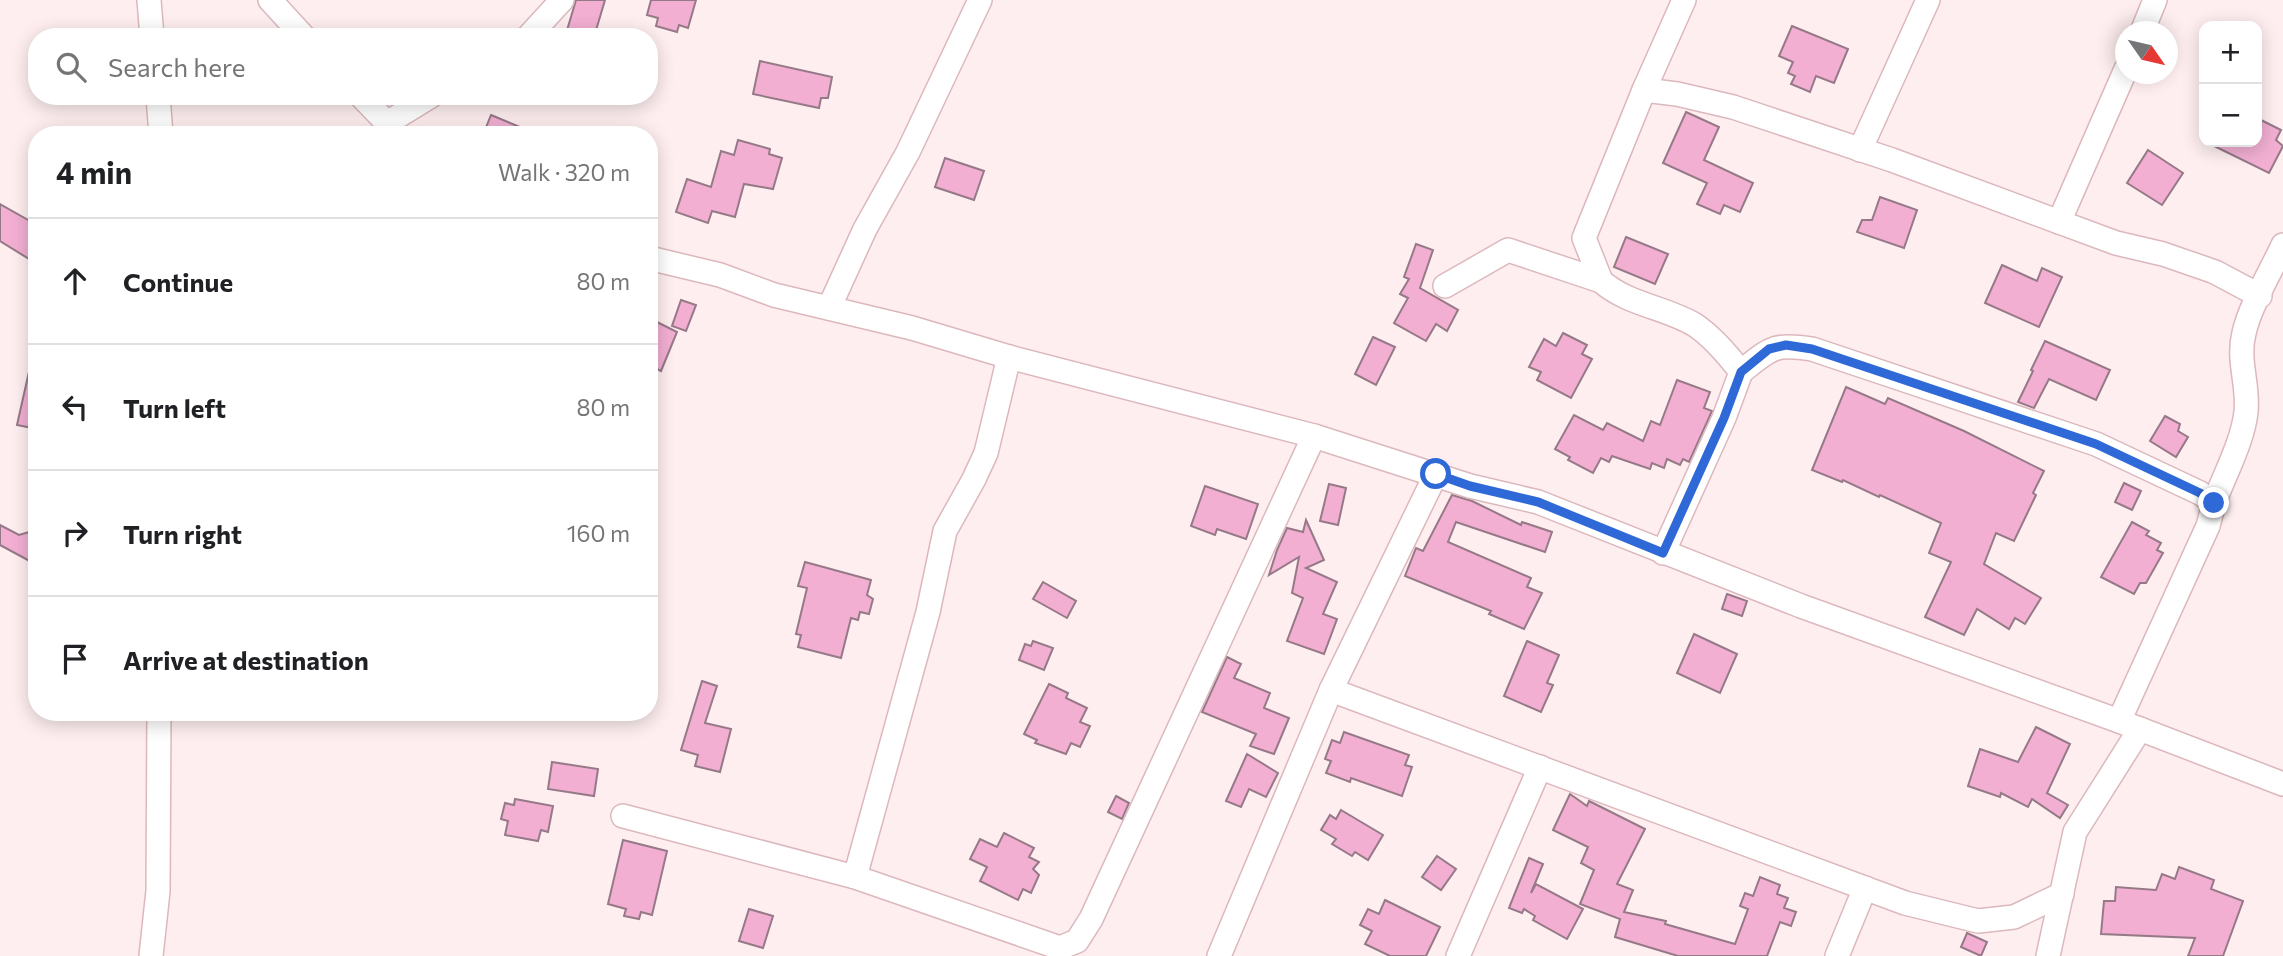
<!DOCTYPE html>
<meta charset="utf-8">
<style>
:root{--surface:#fff;--page:#f2f2f2;--text:#202124;--muted:#757577;--line:#e0e0e0}
body{margin:0;font-family:Commissioner,sans-serif;background:var(--page);color:var(--text)}
.controls{position:absolute;right:21px;top:21px;display:grid;overflow:hidden;border-radius:14px;box-shadow:0 4px 18px #0003}
.controls button{width:63px;height:63px;display:grid;place-items:center;padding:0;border:0;border-bottom:2px solid var(--line);background:var(--surface);color:var(--text);font:35px sans-serif}
.compass{position:absolute;left:2115px;top:21px;width:63px;height:63px;border-radius:50%;background:var(--surface);box-shadow:0 4px 18px #0003;rotate:124deg}
.stop{position:absolute;width:21px;height:21px;margin:-16px;border:5px solid #2f69d7;border-radius:50%;background:#fff}
.stop.end{background:#2f69d7;border-color:#fff;box-shadow:0 2px 7px #0008}
.list{margin:0;padding:0;list-style:none}
h2{display:flex;justify-content:space-between;align-items:center;height:91px;margin:0;padding:0 28px;font-size:30px}
h2 small{font-size:23px;font-weight:400;color:var(--muted)}
.list li{display:grid;grid-template-columns:46px 1fr auto;gap:21px;align-items:center;box-sizing:border-box;height:126px;padding:0 28px;border-top:2px solid var(--line)}
.list b{display:block;font-size:26px;white-space:nowrap}
.list em{font-size:23px;font-style:normal;color:var(--muted)}
.icon{flex:none;width:38px;height:38px;fill:none;stroke:currentColor;stroke-width:2;stroke-linecap:round;stroke-linejoin:round}
.map{position:relative;flex:none;width:2283px;height:956px;overflow:hidden}
.search{position:absolute;background:var(--surface);box-shadow:0 4px 18px #0003;left:28px;top:28px;width:630px;height:77px;display:flex;align-items:center;gap:18px;box-sizing:border-box;padding:0 24px;border-radius:28px;color:var(--muted);font-size:26px}
.panel{position:absolute;background:var(--surface);box-shadow:0 4px 18px #0003;left:28px;top:126px;width:630px;height:595px;border-radius:28px}
.map>svg:first-child{display:block}
</style>
<div class="map">
<svg width="2283" height="956" viewBox="0 0 2283 956">
<rect width="100%" height="100%" fill="#feeef0"/>
<!-- building -->
<g fill="#f2afd2" stroke="#967987" stroke-width="2">
<polygon points="576,0 605,0 594,37 565,37"/>
<polygon points="651,0 696,0 688,28 679,25 677,32 656,26 658,18 647,15"/>
<polygon points="1792,26 1848,49 1834,83 1816,76 1810,92 1791,84 1795,76 1788,73 1793,62 1779,56"/>
<polygon points="760,61 832,77 828,98 821,98 819,108 753,94"/>
<polygon points="1686,112 1719,127 1704,160 1753,183 1740,212 1724,205 1720,214 1697,204 1707,183 1663,163"/>
<polygon points="491,115 539,135 483,135"/>
<polygon points="2257,118 2281,130 2276,140 2283,146 2269,173 2206,142 2257,142"/>
<polygon points="738,140 770,149 769,154 782,158 773,189 744,184 735,217 712,211 708,223 676,212 687,179 711,187 721,151 734,155"/>
<polygon points="2148,150 2183,173 2162,205 2127,183"/>
<polygon points="945,158 984,171 974,200 935,187"/>
<polygon points="1880,197 1917,210 1904,248 1857,232 1862,220 1872,220"/>
<polygon points="0,204 37,225 37,264 0,241"/>
<polygon points="1626,237 1668,254 1655,284 1614,267"/>
<polygon points="1416,244 1433,250 1420,288 1458,310 1447,331 1436,324 1426,341 1394,323 1408,298 1400,294 1409,279 1404,277"/>
<polygon points="2002,265 2037,281 2042,268 2062,277 2039,327 1985,303"/>
<polygon points="681,300 696,305 686,331 672,326"/>
<polygon points="649,318 677,332 661,371 649,365"/>
<polygon points="1563,333 1587,345 1582,354 1592,359 1571,398 1537,380 1541,372 1529,367 1544,339 1556,346"/>
<polygon points="1373,337 1395,347 1376,385 1355,374"/>
<polygon points="2045,341 2110,370 2096,400 2049,379 2034,408 2018,402 2033,371 2031,370"/>
<polygon points="30,367 37,368 37,429 17,425"/>
<polygon points="1677,380 1710,392 1704,408 1712,411 1689,462 1683,459 1680,465 1667,459 1664,468 1652,463 1650,469 1612,456 1609,462 1601,458 1593,473 1568,460 1570,457 1555,449 1574,415 1603,430 1607,423 1643,441 1651,421 1660,425"/>
<polygon points="1846,387 1885,404 1888,398 1964,431 2044,471 2033,493 2036,495 2014,541 1996,533 1984,564 2041,598 2025,624 2015,618 2009,629 1977,609 1964,635 1925,617 1951,562 1929,553 1941,523 1880,495 1879,497 1843,480 1842,482 1812,470"/>
<polygon points="2165,416 2180,424 2178,431 2188,437 2176,457 2150,441"/>
<polygon points="2124,483 2141,491 2132,510 2115,502"/>
<polygon points="1329,484 1346,488 1338,525 1320,521"/>
<polygon points="1205,486 1258,504 1246,539 1217,529 1215,535 1191,526"/>
<polygon points="1452,495 1472,501 1521,525 1522,522 1552,532 1545,552 1456,522 1448,542 1531,578 1527,587 1542,593 1524,629 1489,614 1491,611 1405,576 1416,548 1423,551"/>
<polygon points="1306,520 1324,560 1306,568 1337,582 1323,614 1337,619 1324,654 1287,641 1303,598 1292,593 1299,557 1269,575 1277,550 1287,528 1303,532"/>
<polygon points="2132,522 2149,531 2146,535 2161,543 2157,550 2163,553 2146,583 2140,583 2134,594 2101,577"/>
<polygon points="0,525 19,535 29,532 37,565 0,545"/>
<polygon points="805,562 871,580 867,595 873,599 869,614 860,612 858,620 851,618 841,658 798,647 801,635 796,634 807,588 798,586"/>
<polygon points="1043,582 1076,601 1067,618 1033,599"/>
<polygon points="1727,594 1747,601 1742,616 1722,609"/>
<polygon points="1694,634 1737,654 1720,693 1677,673"/>
<polygon points="1033,641 1053,648 1044,670 1019,660 1025,644 1031,646"/>
<polygon points="1527,641 1559,655 1547,683 1553,685 1541,712 1504,696"/>
<polygon points="1227,657 1241,664 1234,678 1270,693 1264,708 1289,718 1274,754 1250,746 1256,734 1202,712"/>
<polygon points="702,681 717,686 705,723 731,729 720,772 695,766 698,755 681,750"/>
<polygon points="1049,684 1068,693 1066,698 1087,708 1080,722 1090,726 1080,747 1071,743 1066,754 1035,743 1037,740 1024,734"/>
<polygon points="2036,727 2070,744 2047,793 2068,805 2060,818 2032,799 2028,807 2001,793 2000,797 1968,786 1980,749 2018,762"/>
<polygon points="1344,732 1409,755 1405,765 1412,767 1402,796 1351,778 1350,782 1326,773 1331,761 1325,759 1332,740 1340,743"/>
<polygon points="1247,754 1278,773 1266,797 1249,789 1241,807 1226,801"/>
<polygon points="552,762 598,769 594,796 548,789"/>
<polygon points="1570,794 1587,806 1589,801 1645,829 1617,884 1633,890 1624,912 1666,921 1665,924 1735,944 1748,909 1740,906 1745,893 1753,896 1760,877 1780,885 1777,894 1788,898 1784,908 1796,912 1791,926 1780,922 1767,956 1678,956 1615,937 1620,919 1580,904 1594,870 1581,863 1588,847 1553,830"/>
<polygon points="1116,796 1129,803 1122,819 1108,812"/>
<polygon points="515,799 553,806 548,832 541,830 538,841 505,835 508,821 501,819 505,803 514,805"/>
<polygon points="1341,810 1383,835 1368,860 1355,852 1352,856 1332,844 1336,839 1321,830 1330,815 1336,819"/>
<polygon points="1004,833 1034,848 1029,857 1039,862 1033,869 1039,875 1031,893 1023,889 1018,900 980,881 987,867 970,859 980,839 997,847"/>
<polygon points="623,840 667,851 652,915 641,912 639,919 624,916 626,909 608,904"/>
<polygon points="1437,856 1456,869 1441,890 1422,877"/>
<polygon points="1529,858 1543,864 1531,893 1536,884 1583,909 1567,939 1533,920 1535,916 1524,909 1522,913 1509,908"/>
<polygon points="2179,867 2214,880 2211,889 2243,901 2223,956 2188,956 2195,938 2101,934 2104,901 2115,901 2116,887 2156,890 2162,874 2175,879"/>
<polygon points="1385,900 1440,927 1426,956 1390,956 1365,944 1372,931 1360,925 1368,909 1379,914"/>
<polygon points="749,909 773,916 763,948 739,941"/>
<polygon points="1967,933 1987,942 1981,956 1961,947"/>
</g>
<g fill="none" stroke-linecap="round" stroke-linejoin="round">
<defs>
<g id="street">
<polyline points="149,0 152,37"/>
<polyline points="270,0 304,37"/>
<polyline points="2142,32 2155,0"/>
<polyline points="528,37 562,0"/>
<polyline points="1644,90 1677,94 1733,107 1892,160 2116,243 2163,254 2215,272 2260,296"/>
<polyline points="158,96 161,135"/>
<polyline points="361,96 387,123 393,135"/>
<polyline points="387,123 431,96"/>
<polyline points="1860,150 1928,0"/>
<polyline points="2059,222 2126,69"/>
<polyline points="649,258 720,275 774,295 912,328 1009,357 1314,436 1470,486 1538,502 1801,606 2119,721 2283,784"/>
<path d="M1601,281C1628,305 1665,307 1695,325C1713,337 1728,355 1741,372L1724,418L1663,553"/>
<polyline points="1445,286 1508,250 1601,281 1584,238 1644,90 1684,0"/>
<polyline points="829,308 865,229 908,152 980,0"/>
<path d="M1741,372C1771,348 1773,343 1812,349L2096,444L2200,493L2214,503L2208,526L2119,721"/>
<path d="M2214,503C2224,476 2243,441 2246,412C2249,385 2237,361 2244,333C2250,306 2271,271 2283,245"/>
<polyline points="1331,690 1905,903 1978,921 2014,917 2062,894"/>
<polyline points="623,816 855,877 1060,948 1077,941 1091,919 1314,436"/>
<polyline points="855,877 928,612 945,531 974,479 986,453 1009,357"/>
<polyline points="151,956 158,891 159,712"/>
<polyline points="1219,956 1331,690 1436,474"/>
<polyline points="1458,956 1540,767"/>
<polyline points="1837,956 1865,888"/>
<polyline points="2048,956 2075,832 2140,729"/>
</g>
</defs>
<!-- street casing -->
<use href="#street" stroke="#dcb8bd" stroke-width="26"/>
<!-- street -->
<use href="#street" stroke="#fff" stroke-width="23"/>
</g>
<g fill="none" stroke-linecap="round" stroke-linejoin="round">
<!-- route -->
<polyline stroke="#2f69d7" stroke-width="9" points="1436,474 1470,486 1538,502 1663,553 1724,418 1741,372 1769,349 1786,345 1812,349 2096,444 2200,493 2214,503"/>
</g>
</svg>
<div class="controls">
<button>+</button>
<button>−</button>
</div>
<svg class="compass" viewBox="-18 -18 36 36"><path d="M0-13l5 13h-10z" fill="#e53935"/><path d="M0 13l5-13h-10z" fill="#757577"/></svg>
<div class="stop" style="left:1436px;top:474px"></div>
<div class="stop end" style="left:2214px;top:503px"></div>
<div class="search"><svg class="icon" aria-label="search" viewBox="0 0 24 24"><circle cx="10" cy="10" r="6"/><path d="M15 15l6 6"/></svg>Search here</div>
<section class="panel">
<h2>4 min<small>Walk · 320 m</small></h2>
<ul class="list">
<li><svg class="icon" aria-label="ahead" viewBox="0 0 24 24"><path d="M12 20V5M6 11l6-6 6 6"/></svg><div><b>Continue</b></div><em>80 m</em></li>
<li><svg class="icon" aria-label="left" viewBox="0 0 24 24"><path d="M17 20v-9H6M10 6l-5 5 5 5"/></svg><div><b>Turn left</b></div><em>80 m</em></li>
<li><svg class="icon" aria-label="right" viewBox="0 0 24 24"><path d="M7 20v-9h11M14 6l5 5-5 5"/></svg><div><b>Turn right</b></div><em>160 m</em></li>
<li><svg class="icon" aria-label="arrive" viewBox="0 0 24 24"><path d="M6 21V4h12l-3 4 3 4H6"/></svg><div><b>Arrive at destination</b></div></li>
</ul>
</section>
</div>
